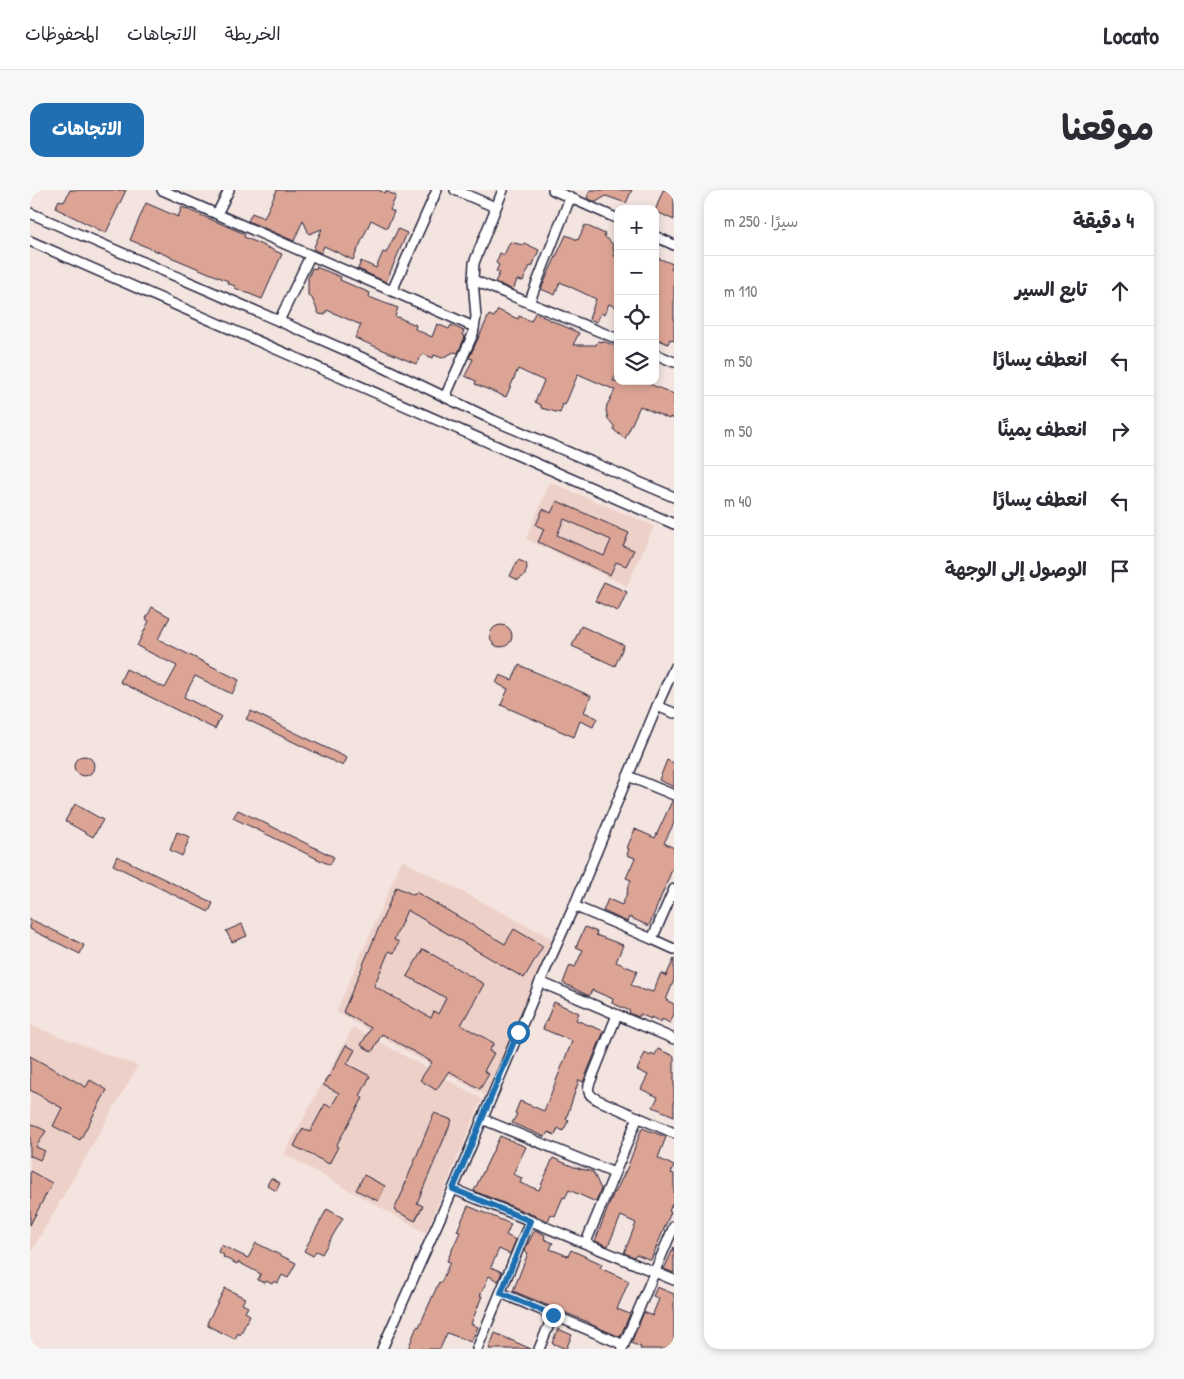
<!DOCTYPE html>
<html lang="ar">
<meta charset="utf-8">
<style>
:root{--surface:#fff;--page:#f7f7f7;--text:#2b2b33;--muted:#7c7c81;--line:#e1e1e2;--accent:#1f6fb2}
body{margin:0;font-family:"Patrick Hand","Playpen Sans Arabic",sans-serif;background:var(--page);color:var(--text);direction:rtl}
.controls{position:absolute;right:15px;top:15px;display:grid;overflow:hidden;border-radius:10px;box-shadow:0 2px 8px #0003}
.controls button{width:45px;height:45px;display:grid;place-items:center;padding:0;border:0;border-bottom:1px solid var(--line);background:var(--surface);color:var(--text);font:25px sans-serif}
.stop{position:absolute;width:15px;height:15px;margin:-11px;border:4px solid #1f6fb2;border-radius:50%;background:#fff}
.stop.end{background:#1f6fb2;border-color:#fff;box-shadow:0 1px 5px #0008}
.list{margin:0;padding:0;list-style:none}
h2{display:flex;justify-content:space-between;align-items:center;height:65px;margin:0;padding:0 20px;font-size:21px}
h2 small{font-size:16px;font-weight:400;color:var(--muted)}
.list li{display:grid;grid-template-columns:32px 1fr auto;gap:15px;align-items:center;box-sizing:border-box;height:70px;padding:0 20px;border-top:1px solid var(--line)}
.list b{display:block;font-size:19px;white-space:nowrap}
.list em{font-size:16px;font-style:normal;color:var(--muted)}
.icon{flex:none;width:28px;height:28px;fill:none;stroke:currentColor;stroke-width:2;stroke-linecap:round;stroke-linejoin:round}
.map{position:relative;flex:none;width:644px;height:1159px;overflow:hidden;direction:ltr;border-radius:15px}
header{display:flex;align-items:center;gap:30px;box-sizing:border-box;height:70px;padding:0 25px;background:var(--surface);border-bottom:1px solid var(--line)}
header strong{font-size:24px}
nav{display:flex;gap:28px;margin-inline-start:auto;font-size:18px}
.intro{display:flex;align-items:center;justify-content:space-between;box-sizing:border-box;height:120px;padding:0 30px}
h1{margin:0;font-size:35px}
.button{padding:12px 22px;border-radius:15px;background:var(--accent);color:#fff;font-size:18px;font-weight:700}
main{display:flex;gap:30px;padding:0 30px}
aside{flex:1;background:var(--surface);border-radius:15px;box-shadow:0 2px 8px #0003}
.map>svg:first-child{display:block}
</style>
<header>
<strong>Locato</strong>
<nav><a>الخريطة</a><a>الاتجاهات</a><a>المحفوظات</a></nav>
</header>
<div class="intro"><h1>موقعنا</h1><a class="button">الاتجاهات</a></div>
<main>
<aside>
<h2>4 دقيقة<small>سيرًا · 250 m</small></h2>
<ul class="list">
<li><svg class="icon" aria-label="ahead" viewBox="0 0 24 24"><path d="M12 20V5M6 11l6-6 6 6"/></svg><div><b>تابع السير</b></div><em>110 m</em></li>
<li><svg class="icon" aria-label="left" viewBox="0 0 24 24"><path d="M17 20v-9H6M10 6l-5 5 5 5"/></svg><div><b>انعطف يسارًا</b></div><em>50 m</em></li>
<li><svg class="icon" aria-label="right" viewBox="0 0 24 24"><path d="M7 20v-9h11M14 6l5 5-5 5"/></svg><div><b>انعطف يمينًا</b></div><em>50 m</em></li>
<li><svg class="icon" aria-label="left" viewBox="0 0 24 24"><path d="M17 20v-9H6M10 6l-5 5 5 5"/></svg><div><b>انعطف يسارًا</b></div><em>40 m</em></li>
<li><svg class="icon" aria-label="arrive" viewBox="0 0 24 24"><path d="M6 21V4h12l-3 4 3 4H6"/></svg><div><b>الوصول إلى الوجهة</b></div></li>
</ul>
</aside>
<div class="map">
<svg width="644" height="1159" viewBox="0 0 644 1159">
<rect width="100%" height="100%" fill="#f4e4df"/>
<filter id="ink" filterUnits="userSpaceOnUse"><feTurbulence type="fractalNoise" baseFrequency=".02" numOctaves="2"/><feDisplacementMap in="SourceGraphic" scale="10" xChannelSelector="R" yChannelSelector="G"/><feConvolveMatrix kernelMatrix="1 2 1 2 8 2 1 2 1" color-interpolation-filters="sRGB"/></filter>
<g filter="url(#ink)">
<!-- built -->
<g fill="#edd1c9">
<polygon points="520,292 624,336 597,396 496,349"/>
<polygon points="372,670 523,749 455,905 306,822"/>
<polygon points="0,835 108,876 0,1064"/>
<polygon points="323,837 452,909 396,1043 254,964"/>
</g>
<!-- building -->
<g fill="#dca495" stroke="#22223b" fill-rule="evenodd">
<polygon points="40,0 96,0 76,43 25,18 29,10 34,12"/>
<polygon points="247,0 348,0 355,3 356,1 366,6 360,20 364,22 357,38 341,30 323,70 294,56 291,63 283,59 292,39 279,44 273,30 264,51 218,31 222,23 234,28"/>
<polygon points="560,0 602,0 596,13 576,6 566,12 557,8"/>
<polygon points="633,0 644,0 644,30 625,21"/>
<polygon points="116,13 148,27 152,17 215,44 214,47 252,64 232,109 205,98 205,96 197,93 198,91 100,50"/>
<polygon points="555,35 575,44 574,46 582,53 585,67 588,66 588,118 579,114 574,125 571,123 567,132 559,129 566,109 530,92 525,105 511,99 536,45 548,50"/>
<polygon points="368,39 377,43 356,92 328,79 331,71 346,78 353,62 356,63"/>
<polygon points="480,52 493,55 494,53 509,60 502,77 500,76 493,91 487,90 483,100 465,92 470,82 466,81 469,75 466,73 470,63 474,65"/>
<polygon points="625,67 643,74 641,79 644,84 644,151 640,149 638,154 625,148"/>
<polygon points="286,77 311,87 310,90 340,103 339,107 368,118 365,126 386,135 385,139 402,147 407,134 419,139 421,135 434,141 432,145 435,147 428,163 424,162 412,168 404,165 403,168 393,164 386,174 325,148 331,135 297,120 295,125 289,124 282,108 278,105 278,88 282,78 286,79"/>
<polygon points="468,120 488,129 489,126 501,131 505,123 549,143 543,155 566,155 568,151 572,152 573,151 588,157 588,181 583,191 612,191 644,204 644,229 640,227 639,229 610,216 595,249 584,240 584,236 578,229 576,220 577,215 585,200 548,184 535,215 533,214 530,223 511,218 511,215 505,212 514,191 488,179 476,207 445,194 446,191 435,186 443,169 439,168 459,125 464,127"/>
<path d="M527,311L599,343L593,356L604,360L596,376L586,372L580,385L508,352L514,339L506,335L513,319L521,323ZM534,329L581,350L574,366L527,345Z"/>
<polygon points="488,370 496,373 497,377 495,385 488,390 480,386"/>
<polygon points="574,392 597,402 588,421 565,411"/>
<polygon points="122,417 140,427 128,449 209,490 202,504 165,486 154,507 191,526 185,539 90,492 96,479 135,498 147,476 107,456 119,431 116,429"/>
<circle cx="471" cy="446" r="11"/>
<polygon points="551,436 594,455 585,476 542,456"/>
<polygon points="489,475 561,506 554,522 567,528 563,537 550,531 544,547 471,515 478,499 466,493 470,485 482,490"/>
<polygon points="221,521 317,568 313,576 216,529"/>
<circle cx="54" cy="576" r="10"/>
<polygon points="637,570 644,573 644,597 629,590"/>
<polygon points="642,611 644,611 644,633 634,653 644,658 644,675 619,736 599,727 597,732 573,721 578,709 592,715 598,701 597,700 601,690 596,688 605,668 597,665 599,659 597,658 605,639 625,648"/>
<polygon points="45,614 73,630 63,647 35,631"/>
<polygon points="208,620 304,667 300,675 203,628"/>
<polygon points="147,642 160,647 152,666 140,660"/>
<polygon points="87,666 183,713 179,722 83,675"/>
<polygon points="366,697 384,705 386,702 475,754 484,739 513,756 494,788 377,720 364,750 369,752 364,763 359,761 344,796 401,828 404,821 408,824 416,808 377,786 393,759 454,794 431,835 464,853 459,861 464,863 454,881 459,884 450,899 419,881 406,900 390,890 402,872 352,844 342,862 331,855 341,838 313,822"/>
<polygon points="0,729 54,755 50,764 0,739"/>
<polygon points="212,734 217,746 202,752 196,741"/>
<polygon points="555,737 567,742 566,745 593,755 586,772 607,781 601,795 615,801 616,800 623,802 631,783 636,786 644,769 644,790 636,810 644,814 644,824 640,833 632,829 631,832 621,827 621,829 610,824 609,827 599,823 600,821 582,813 583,809 562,800 559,806 533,793 540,775 545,777 553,760 546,757"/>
<polygon points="524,812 549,823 546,830 574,841 553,892 549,890 536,929 539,930 533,941 528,938 525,945 518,942 515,947 482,933 487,924 485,923 490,911 514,921 542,851 513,839"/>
<polygon points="316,855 325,860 317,874 340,886 330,906 333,908 306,956 308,957 299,974 264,956 273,938 280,942 295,914 301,917 309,903 293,895 298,886 299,887"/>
<polygon points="628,859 644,866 644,926 623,917 628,907 611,899 618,885 607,880 615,863 620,866 621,863 625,865"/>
<polygon points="0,866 56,897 60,890 77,900 50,950 23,936 32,918 0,900"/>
<polygon points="404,923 422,930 387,1013 393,1016 385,1031 364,1020 374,999 373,999"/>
<polygon points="0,933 16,941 6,957 15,961 10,970 1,966 0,967"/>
<polygon points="612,938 636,947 628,968 644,976 641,983 644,984 644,1010 639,1021 641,1022 621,1070 606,1064 604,1067 594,1063 606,1033 591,1026 578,1056 565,1051 584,1002 585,1003 598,976"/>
<polygon points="470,946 496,957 483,984 492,988 490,993 509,1000 523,968 544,977 563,982 571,999 566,1012 539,1000 535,1008 533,1007 525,1026 521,1024 518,1031 444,1001"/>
<polygon points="0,981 22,993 0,1035"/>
<polygon points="334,985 355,996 348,1011 326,1000"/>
<polygon points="241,988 250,993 246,1001 237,995"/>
<polygon points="438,1016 481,1034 476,1045 486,1050 480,1064 469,1059 461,1077 472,1082 468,1091 459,1086 450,1106 452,1106 441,1134 448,1137 441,1152 417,1143 410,1159 378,1159 387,1136 389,1137 409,1092 411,1093 420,1072 417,1071 430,1042 427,1041"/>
<polygon points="297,1019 313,1028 292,1064 286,1061 283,1066 274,1061"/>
<polygon points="505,1040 515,1045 514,1049 523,1053 520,1059 538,1066 541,1060 572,1074 570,1078 599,1091 587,1119 600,1124 590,1147 560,1134 560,1133 483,1101 498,1063 494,1061"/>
<polygon points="226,1053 266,1073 258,1088 252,1085 248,1093 244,1091 242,1094 236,1091 235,1093 227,1090 231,1084 208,1072 207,1074 193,1067 194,1065 188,1062 191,1055 218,1068"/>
<polygon points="644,1057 644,1083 634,1079"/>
<polygon points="627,1097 644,1104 644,1159 610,1159 611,1157 601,1153 614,1122 622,1126 629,1109 623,1106"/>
<polygon points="195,1098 215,1108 212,1114 218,1117 215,1122 220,1125 210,1145 208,1143 205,1149 178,1136 178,1134 177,1133"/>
<polygon points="528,1139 542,1145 536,1159 522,1153"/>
<polygon points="465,1143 501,1159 459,1159"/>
</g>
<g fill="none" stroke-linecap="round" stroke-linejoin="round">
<defs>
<g id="minor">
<polyline points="132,0 444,137"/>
<polyline points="425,0 465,17"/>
<polyline points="523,0 588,29"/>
<polyline points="0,23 249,131 340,171 463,230 644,307"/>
<polyline points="187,24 199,0"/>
<polyline points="625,46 644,55"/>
<polyline points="0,51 644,334"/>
<polyline points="443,90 588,149"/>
<polyline points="362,101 407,0"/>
<polyline points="499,113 540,8"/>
<polyline points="249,131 280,66"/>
<polyline points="625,164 644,172"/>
<polyline points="415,207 443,144 446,127 443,90 444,73 473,0"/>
<polyline points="627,516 644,523"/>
<polyline points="598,586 644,605"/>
<polyline points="644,699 622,749 644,759"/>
<polyline points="544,716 622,749"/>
<polyline points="510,792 644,849"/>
<path d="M587,825L559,895C557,904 561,906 568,910L644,943"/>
<polyline points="452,929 584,983"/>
<polyline points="423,999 644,1090"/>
<polyline points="556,1052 608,927"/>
<polyline points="471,1103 594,1155"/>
<polyline points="352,1159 423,999 510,792 544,716 627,516 644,478"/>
<polyline points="447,1159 500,1031"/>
<polyline points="509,1159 523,1125"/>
<polyline points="592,1159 644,1036"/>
</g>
</defs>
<!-- minor casing -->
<use href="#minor" stroke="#22223b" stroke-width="12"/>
<!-- minor -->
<use href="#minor" stroke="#fff" stroke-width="9"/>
</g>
</g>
<g fill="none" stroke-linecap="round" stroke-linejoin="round" filter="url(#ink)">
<!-- route -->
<polyline stroke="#1f6fb2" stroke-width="6" points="488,842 423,999 500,1031 471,1103 523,1125"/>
</g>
</svg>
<div class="controls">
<button>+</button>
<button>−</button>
<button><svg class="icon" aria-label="locate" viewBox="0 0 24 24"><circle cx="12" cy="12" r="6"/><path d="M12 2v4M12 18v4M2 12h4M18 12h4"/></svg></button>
<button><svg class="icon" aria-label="layers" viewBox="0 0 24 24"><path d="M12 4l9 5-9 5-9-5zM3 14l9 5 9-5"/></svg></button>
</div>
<div class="stop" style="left:488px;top:842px"></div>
<div class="stop end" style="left:523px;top:1125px"></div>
</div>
</main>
